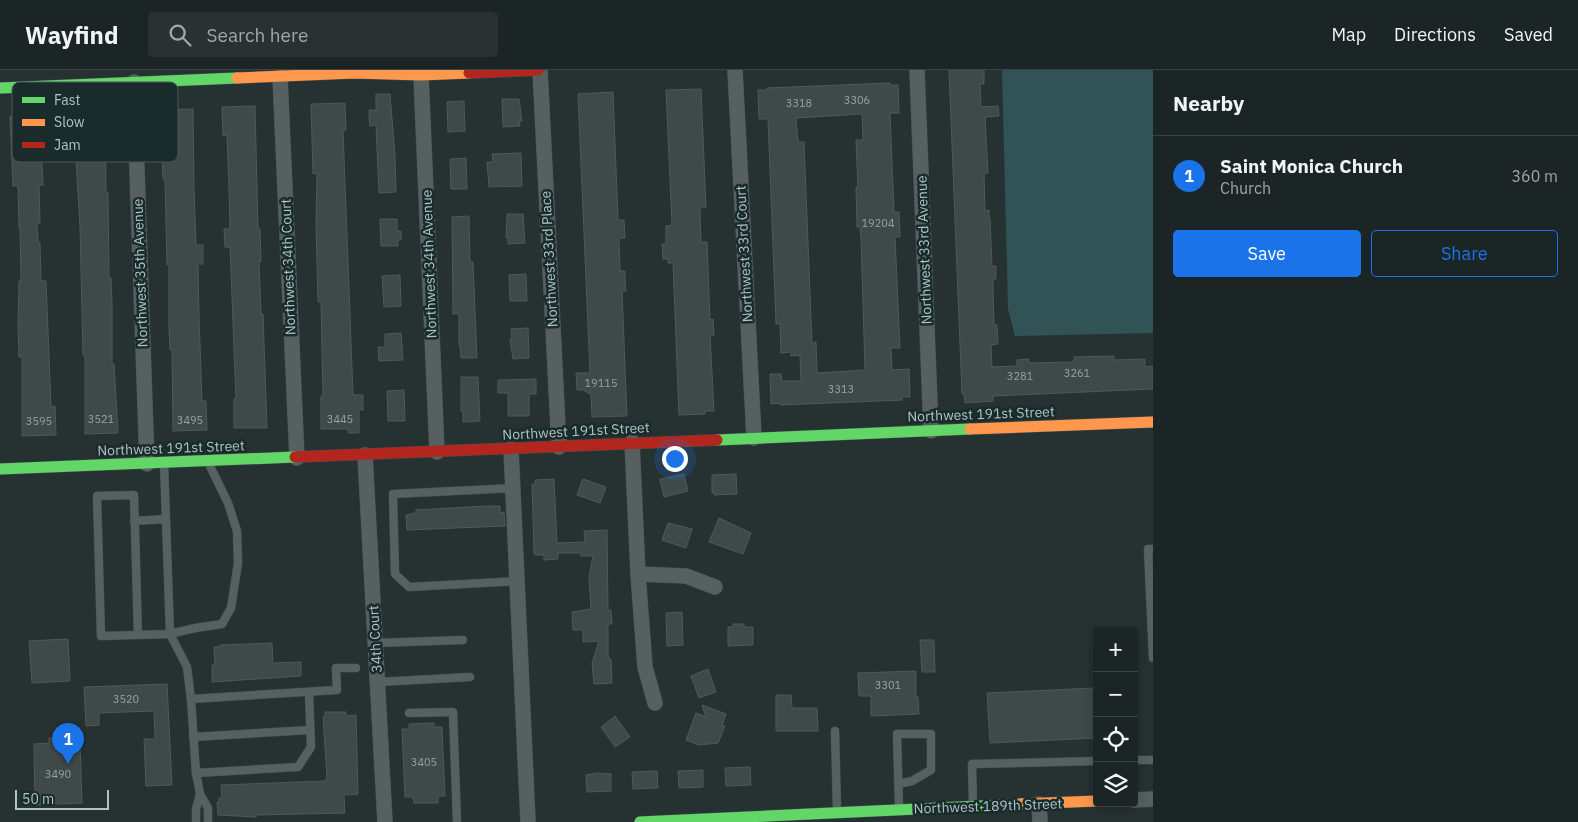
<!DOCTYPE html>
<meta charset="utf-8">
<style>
:root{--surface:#1c2526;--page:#293132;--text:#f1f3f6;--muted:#a0a5a7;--line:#3a4243;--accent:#1a73e8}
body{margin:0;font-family:"IBM Plex Sans",sans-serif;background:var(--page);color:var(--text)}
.controls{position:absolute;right:15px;bottom:15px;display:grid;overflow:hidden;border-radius:5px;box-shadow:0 2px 12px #0003}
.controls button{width:45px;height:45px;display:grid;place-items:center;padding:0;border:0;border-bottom:1px solid var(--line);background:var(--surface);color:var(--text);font:25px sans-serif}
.scale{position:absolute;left:15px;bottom:12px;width:94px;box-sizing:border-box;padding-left:5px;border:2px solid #afc2c4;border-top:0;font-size:14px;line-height:18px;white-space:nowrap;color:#afc2c4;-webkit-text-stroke:4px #1a2b2c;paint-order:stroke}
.you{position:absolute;left:674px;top:388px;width:18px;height:18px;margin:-12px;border:4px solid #fff;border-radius:50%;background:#1a73e8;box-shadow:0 0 0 8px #1a73e833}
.badge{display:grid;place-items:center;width:32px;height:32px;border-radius:50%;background:var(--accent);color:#fff;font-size:16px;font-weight:700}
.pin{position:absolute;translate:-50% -41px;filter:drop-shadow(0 1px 2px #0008)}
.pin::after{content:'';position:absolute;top:26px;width:18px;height:15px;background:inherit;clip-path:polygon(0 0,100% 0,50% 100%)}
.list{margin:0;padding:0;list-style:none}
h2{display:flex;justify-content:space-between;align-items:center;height:65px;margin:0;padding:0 20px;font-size:21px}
h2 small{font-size:16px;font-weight:400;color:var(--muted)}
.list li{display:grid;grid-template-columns:32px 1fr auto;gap:15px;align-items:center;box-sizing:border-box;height:80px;padding:0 20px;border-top:1px solid var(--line)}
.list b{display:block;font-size:19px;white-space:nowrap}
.list p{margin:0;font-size:16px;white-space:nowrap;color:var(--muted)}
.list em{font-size:16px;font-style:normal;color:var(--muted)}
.actions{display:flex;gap:10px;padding:15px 20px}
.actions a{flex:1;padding:11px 0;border:1px solid var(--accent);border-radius:5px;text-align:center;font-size:18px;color:var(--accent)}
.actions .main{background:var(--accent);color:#fff}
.icon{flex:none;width:28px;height:28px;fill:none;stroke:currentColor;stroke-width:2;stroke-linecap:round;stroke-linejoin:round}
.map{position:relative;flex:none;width:1153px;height:752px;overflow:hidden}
header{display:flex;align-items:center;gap:30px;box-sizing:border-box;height:70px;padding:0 25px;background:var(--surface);border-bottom:1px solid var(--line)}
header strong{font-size:24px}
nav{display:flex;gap:28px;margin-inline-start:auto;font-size:18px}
.search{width:350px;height:45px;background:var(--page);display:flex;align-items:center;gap:12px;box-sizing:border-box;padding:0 18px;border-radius:5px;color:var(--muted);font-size:19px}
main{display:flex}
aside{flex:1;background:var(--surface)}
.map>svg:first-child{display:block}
</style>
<header>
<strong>Wayfind</strong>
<div class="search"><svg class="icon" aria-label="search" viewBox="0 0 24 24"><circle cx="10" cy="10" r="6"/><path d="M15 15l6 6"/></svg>Search here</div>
<nav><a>Map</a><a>Directions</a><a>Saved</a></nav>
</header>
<main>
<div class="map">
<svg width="1153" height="752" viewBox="0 0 1153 752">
<rect width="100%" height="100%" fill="#263132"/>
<!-- water -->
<polygon fill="#315356" points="1002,0 1153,0 1153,263 1015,266 1008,239"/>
<!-- building -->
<g fill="#3f494a" stroke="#4e595a" fill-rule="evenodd">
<polygon points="949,0 984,0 984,14 980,14 981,37 998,36 999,46 985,47 988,103 984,103 985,141 989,140 989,148 990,148 992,196 996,196 996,209 993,209 993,219 994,255 997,255 998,274 991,275 992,297 1017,296 1017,290 1029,289 1029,293 1074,292 1074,287 1114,286 1114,290 1145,289 1145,297 1153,296 1153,319 993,326 993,331 965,333 964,324 962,324"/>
<path d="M890,13V15H898L899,43H890L894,142H899L900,167H895L900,278H891L892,300L909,299L910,327H902V330L780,335V333L771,334L770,304H781L782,311H801L800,285L791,286V282L781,283L780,254H776L768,49H759L758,20H767V18ZM862,44L863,70H856L858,117H856L857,157H860L861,168L865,300L817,303L816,272L812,273L804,72H798L796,48Z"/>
<polygon points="701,19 706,137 700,137 701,172 707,172 710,250 713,249 714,265 710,265 714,341 705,341 705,344 679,345 673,193 668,193 668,189 663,189 662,174 666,174 666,156 672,155 666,20"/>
<polygon points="613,22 618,150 624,150 625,168 620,168 619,170 620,201 625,201 625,211 626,221 622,221 627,346 592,347 591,325 583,320 577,320 576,303 590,303 578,24"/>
<polygon points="376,24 390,24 395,86 396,122 379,123 376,55 370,56 369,48 369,40 376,40"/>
<polygon points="502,29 519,29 522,51 519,51 520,56 503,57"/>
<polygon points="464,31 465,61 448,62 447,32"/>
<polygon points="345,33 346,60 343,60 353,325 363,325 363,340 359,340 359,363 348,363 348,359 321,359 321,326 323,326 321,232 318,232 316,156 317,103 313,104 311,34"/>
<polygon points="255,36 258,159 260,159 261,192 259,192 261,244 263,244 267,358 234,358 234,329 236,329 230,177 225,177 224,159 230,159 229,117 227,65 223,66 222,37"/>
<polygon points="193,39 194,118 196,175 203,175 203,194 198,194 199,247 202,331 206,331 207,360 173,361 172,280 170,280 169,258 169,195 167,195 165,109 163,109 160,40"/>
<polygon points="43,45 43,73 41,73 43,115 39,115 40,153 37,154 38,172 40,172 41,211 46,211 51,337 55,336 56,365 22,366 22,287 19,287 18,254 19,211 21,211 20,158 19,159 18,116 13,116 10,46"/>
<polygon points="72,45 105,45 106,123 108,123 109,208 111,208 112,231 112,294 114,294 118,363 85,364 85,285 83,285 80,156 75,74 72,74"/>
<polygon points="521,83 522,116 489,117 487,92 493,92 492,84"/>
<polygon points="466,88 467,119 451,119 450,89"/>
<polygon points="507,144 523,144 525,173 508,174 508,168 506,168"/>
<polygon points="469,146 470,192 473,192 477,288 461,288 460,275 459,275 459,244 453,244 452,147"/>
<polygon points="380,149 397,149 397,161 401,161 401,170 398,170 398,176 381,176"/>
<polygon points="526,204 527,231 510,231 509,205"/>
<polygon points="400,205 401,236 384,237 382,206"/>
<polygon points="528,258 529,288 513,289 510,269 512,269 511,259"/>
<polygon points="401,263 403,290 379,291 378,277 385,277 385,264"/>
<polygon points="461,307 478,307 480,351 463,352 463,341 461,341"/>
<polygon points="536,309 536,324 529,324 529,346 508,346 508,323 498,323 498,310"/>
<polygon points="404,320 405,351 388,351 387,321"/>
<polygon points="684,404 688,421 664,427 660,409"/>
<polygon points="736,404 737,424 714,425 714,422 712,423 712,405"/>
<polygon points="554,409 557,473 585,472 584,461 607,460 608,540 611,540 612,554 608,554 608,584 609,589 611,589 612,613 594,614 592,593 599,571 583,572 583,560 573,560 572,542 591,539 589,507 593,486 581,486 581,483 558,483 558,489 544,490 544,485 535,485 534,483 532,414 535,414 535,410"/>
<polygon points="583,409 606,417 600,433 577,425"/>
<polygon points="486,436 500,436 500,443 504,442 505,456 407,460 406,445 416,443 416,440"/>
<polygon points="719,448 751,463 743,484 709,472"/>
<polygon points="668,453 692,459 686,478 662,470"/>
<polygon points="682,542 683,575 667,576 666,543"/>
<polygon points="733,554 744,554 744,557 753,557 753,575 728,576 728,557 733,557"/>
<polygon points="68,569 70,611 32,613 29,571"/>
<polygon points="920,570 934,570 935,602 922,602"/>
<polygon points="272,573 273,593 301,592 301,606 212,612 212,595 215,595 214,577 220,577 220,575"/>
<polygon points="708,599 716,622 699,628 691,606"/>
<polygon points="916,601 916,627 918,627 919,644 871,646 871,626 859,626 858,603"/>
<polygon points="167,614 172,715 146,716 144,669 155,669 154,641 99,643 99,655 86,656 84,617"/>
<polygon points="1095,618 1097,668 990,673 987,623"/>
<polygon points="776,625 791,625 792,638 817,638 818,661 776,661"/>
<polygon points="702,635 726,644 722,655 725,656 718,673 699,675 686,670 696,643 706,647"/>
<polygon points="325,642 346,642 346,646 356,645 358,724 344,725 345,743 256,745 256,747 218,745 217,732 219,732 219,728 222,728 221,715 325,711 327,707 323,647 325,647"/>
<polygon points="615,646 630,667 615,677 601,657"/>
<polygon points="434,653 434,657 442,657 445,726 438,726 438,733 414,733 413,727 405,727 402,659 409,659 409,654"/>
<polygon points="49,668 63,668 63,673 80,672 82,733 35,735 34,674 49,673"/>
<polygon points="750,697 751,715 726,716 725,698"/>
<polygon points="703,700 703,717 679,718 678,701"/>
<polygon points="657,701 658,718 633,719 632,702"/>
<polygon points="597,703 611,704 611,721 587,722 586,705"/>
</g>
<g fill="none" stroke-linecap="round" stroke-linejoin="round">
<defs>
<g id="lane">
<polyline points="164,393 170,564 187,597 191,629 196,703 200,724 208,738 208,752"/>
<polyline points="513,418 393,424 395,504 409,517 517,511"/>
<polyline points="134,451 166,449"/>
<polyline points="1153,479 1148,479 1153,588"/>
<polyline points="138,565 134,425 97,426 101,566 170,564 195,558 222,554 231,538 238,493 237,461 228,433 208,392"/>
<polyline points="376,573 463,570"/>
<polyline points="378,612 470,607"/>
<polyline points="191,629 337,620 336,598 356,598"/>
<polyline points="409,643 453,642 457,752"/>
<polyline points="835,661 837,741"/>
<polyline points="193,667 310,660"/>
<polyline points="1134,690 1153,690"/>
<polyline points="196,703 298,697 311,677 309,623"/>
<polyline points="898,714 912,711 931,700 931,664 897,664 899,738"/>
<polyline points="973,735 972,694 1097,691"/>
<polyline points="196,752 196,739 200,724"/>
</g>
<g id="street">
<polyline points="540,0 559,377"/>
<polyline points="735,0 754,368"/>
<polyline points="917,0 931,361"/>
<polyline points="421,5 437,382"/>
<polyline points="280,7 297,388"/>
<polyline points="134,12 147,394"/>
<polyline points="632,372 638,504 645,597 655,633"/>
<polyline points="511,379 528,752"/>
<polyline points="365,385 385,752"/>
<polyline points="638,504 686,506 715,517"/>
<polyline points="1134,730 1153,729"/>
<polyline points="1039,734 1040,752"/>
</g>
<g id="fast">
<polyline points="0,18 237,8"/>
<polyline points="717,370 970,359"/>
<polyline points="0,399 295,387"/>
<polyline points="640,752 1021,734"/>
</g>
<g id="slow">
<polyline points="237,8 354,3 421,5 469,3"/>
<polyline points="970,359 1153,352"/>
<polyline points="1021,734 1097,731"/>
</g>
<g id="jam">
<polyline points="469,3 538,0"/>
<polyline points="295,387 717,370"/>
</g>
</defs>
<!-- lane casing -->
<use href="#lane" stroke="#444c4d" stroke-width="9"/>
<!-- street casing -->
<use href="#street" stroke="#444c4d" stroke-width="16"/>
<!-- fast casing -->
<use href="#fast" stroke="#444c4d" stroke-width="12"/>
<!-- slow casing -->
<use href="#slow" stroke="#444c4d" stroke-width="12"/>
<!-- jam casing -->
<use href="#jam" stroke="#444c4d" stroke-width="12"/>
<!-- lane -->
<use href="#lane" stroke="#566061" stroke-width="8"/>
<!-- street -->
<use href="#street" stroke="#566061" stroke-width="15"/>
<!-- fast -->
<use href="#fast" stroke="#63d668" stroke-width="11"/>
<!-- slow -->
<use href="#slow" stroke="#ff974d" stroke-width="11"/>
<!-- jam -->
<use href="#jam" stroke="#b3261e" stroke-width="11"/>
</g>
<g text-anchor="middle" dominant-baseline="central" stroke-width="5" stroke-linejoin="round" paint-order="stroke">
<!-- number labels -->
<g font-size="11" fill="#93a4a6">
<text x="857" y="30">3306</text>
<text x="799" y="33">3318</text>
<text x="878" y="153">19204</text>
<text x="1077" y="303">3261</text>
<text x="1020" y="306">3281</text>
<text x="601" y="313">19115</text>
<text x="841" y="319">3313</text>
<text x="101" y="349">3521</text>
<text x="340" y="349">3445</text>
<text x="190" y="350">3495</text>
<text x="39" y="351">3595</text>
<text x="888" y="615">3301</text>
<text x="126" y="629">3520</text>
<text x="424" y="692">3405</text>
<text x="58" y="704">3490</text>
</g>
<!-- street labels -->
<g font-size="14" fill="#afc2c4" stroke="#1a2b2c">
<text transform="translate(924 180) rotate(-92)">Northwest 33rd Avenue</text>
<text transform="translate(744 184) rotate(-93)">Northwest 33rd Court</text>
<text transform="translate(549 189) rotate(-93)">Northwest 33rd Place</text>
<text transform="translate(429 194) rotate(-92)">Northwest 34th Avenue</text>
<text transform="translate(288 197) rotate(-92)">Northwest 34th Court</text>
<text transform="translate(140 203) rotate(-92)">Northwest 35th Avenue</text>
<text transform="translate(981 344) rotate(-2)">Northwest 191st Street</text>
<text transform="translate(576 361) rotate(-3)">Northwest 191st Street</text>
<text transform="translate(171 378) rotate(-2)">Northwest 191st Street</text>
<text transform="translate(375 569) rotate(-93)">34th Court</text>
<text transform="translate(988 736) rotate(-2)">Northwest 189th Street</text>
</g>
</g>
<!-- legend -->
<rect x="12" y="12" width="166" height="80" rx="8" fill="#1a2b2c" stroke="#47585a" stroke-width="1"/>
<rect x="22" y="27" width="23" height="6" fill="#63d668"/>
<rect x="22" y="49" width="23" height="7" fill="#ff974d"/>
<rect x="22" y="72" width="23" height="6" fill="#b3261e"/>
<g font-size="14" fill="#afc2c4">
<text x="54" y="35">Fast</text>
<text x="54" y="57">Slow</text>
<text x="54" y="80">Jam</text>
</g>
</svg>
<div class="controls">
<button>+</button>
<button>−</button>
<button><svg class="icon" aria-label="locate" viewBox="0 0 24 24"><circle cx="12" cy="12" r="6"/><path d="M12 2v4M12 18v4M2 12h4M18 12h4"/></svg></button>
<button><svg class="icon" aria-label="layers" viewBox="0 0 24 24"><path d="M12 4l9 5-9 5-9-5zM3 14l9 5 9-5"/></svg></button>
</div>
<div class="scale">50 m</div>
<div class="you"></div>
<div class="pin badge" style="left:68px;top:694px">1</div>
</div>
<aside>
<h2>Nearby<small></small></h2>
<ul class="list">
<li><span class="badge">1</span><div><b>Saint Monica Church</b><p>Church</p></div><em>360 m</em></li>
</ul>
<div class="actions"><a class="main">Save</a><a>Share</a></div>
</aside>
</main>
